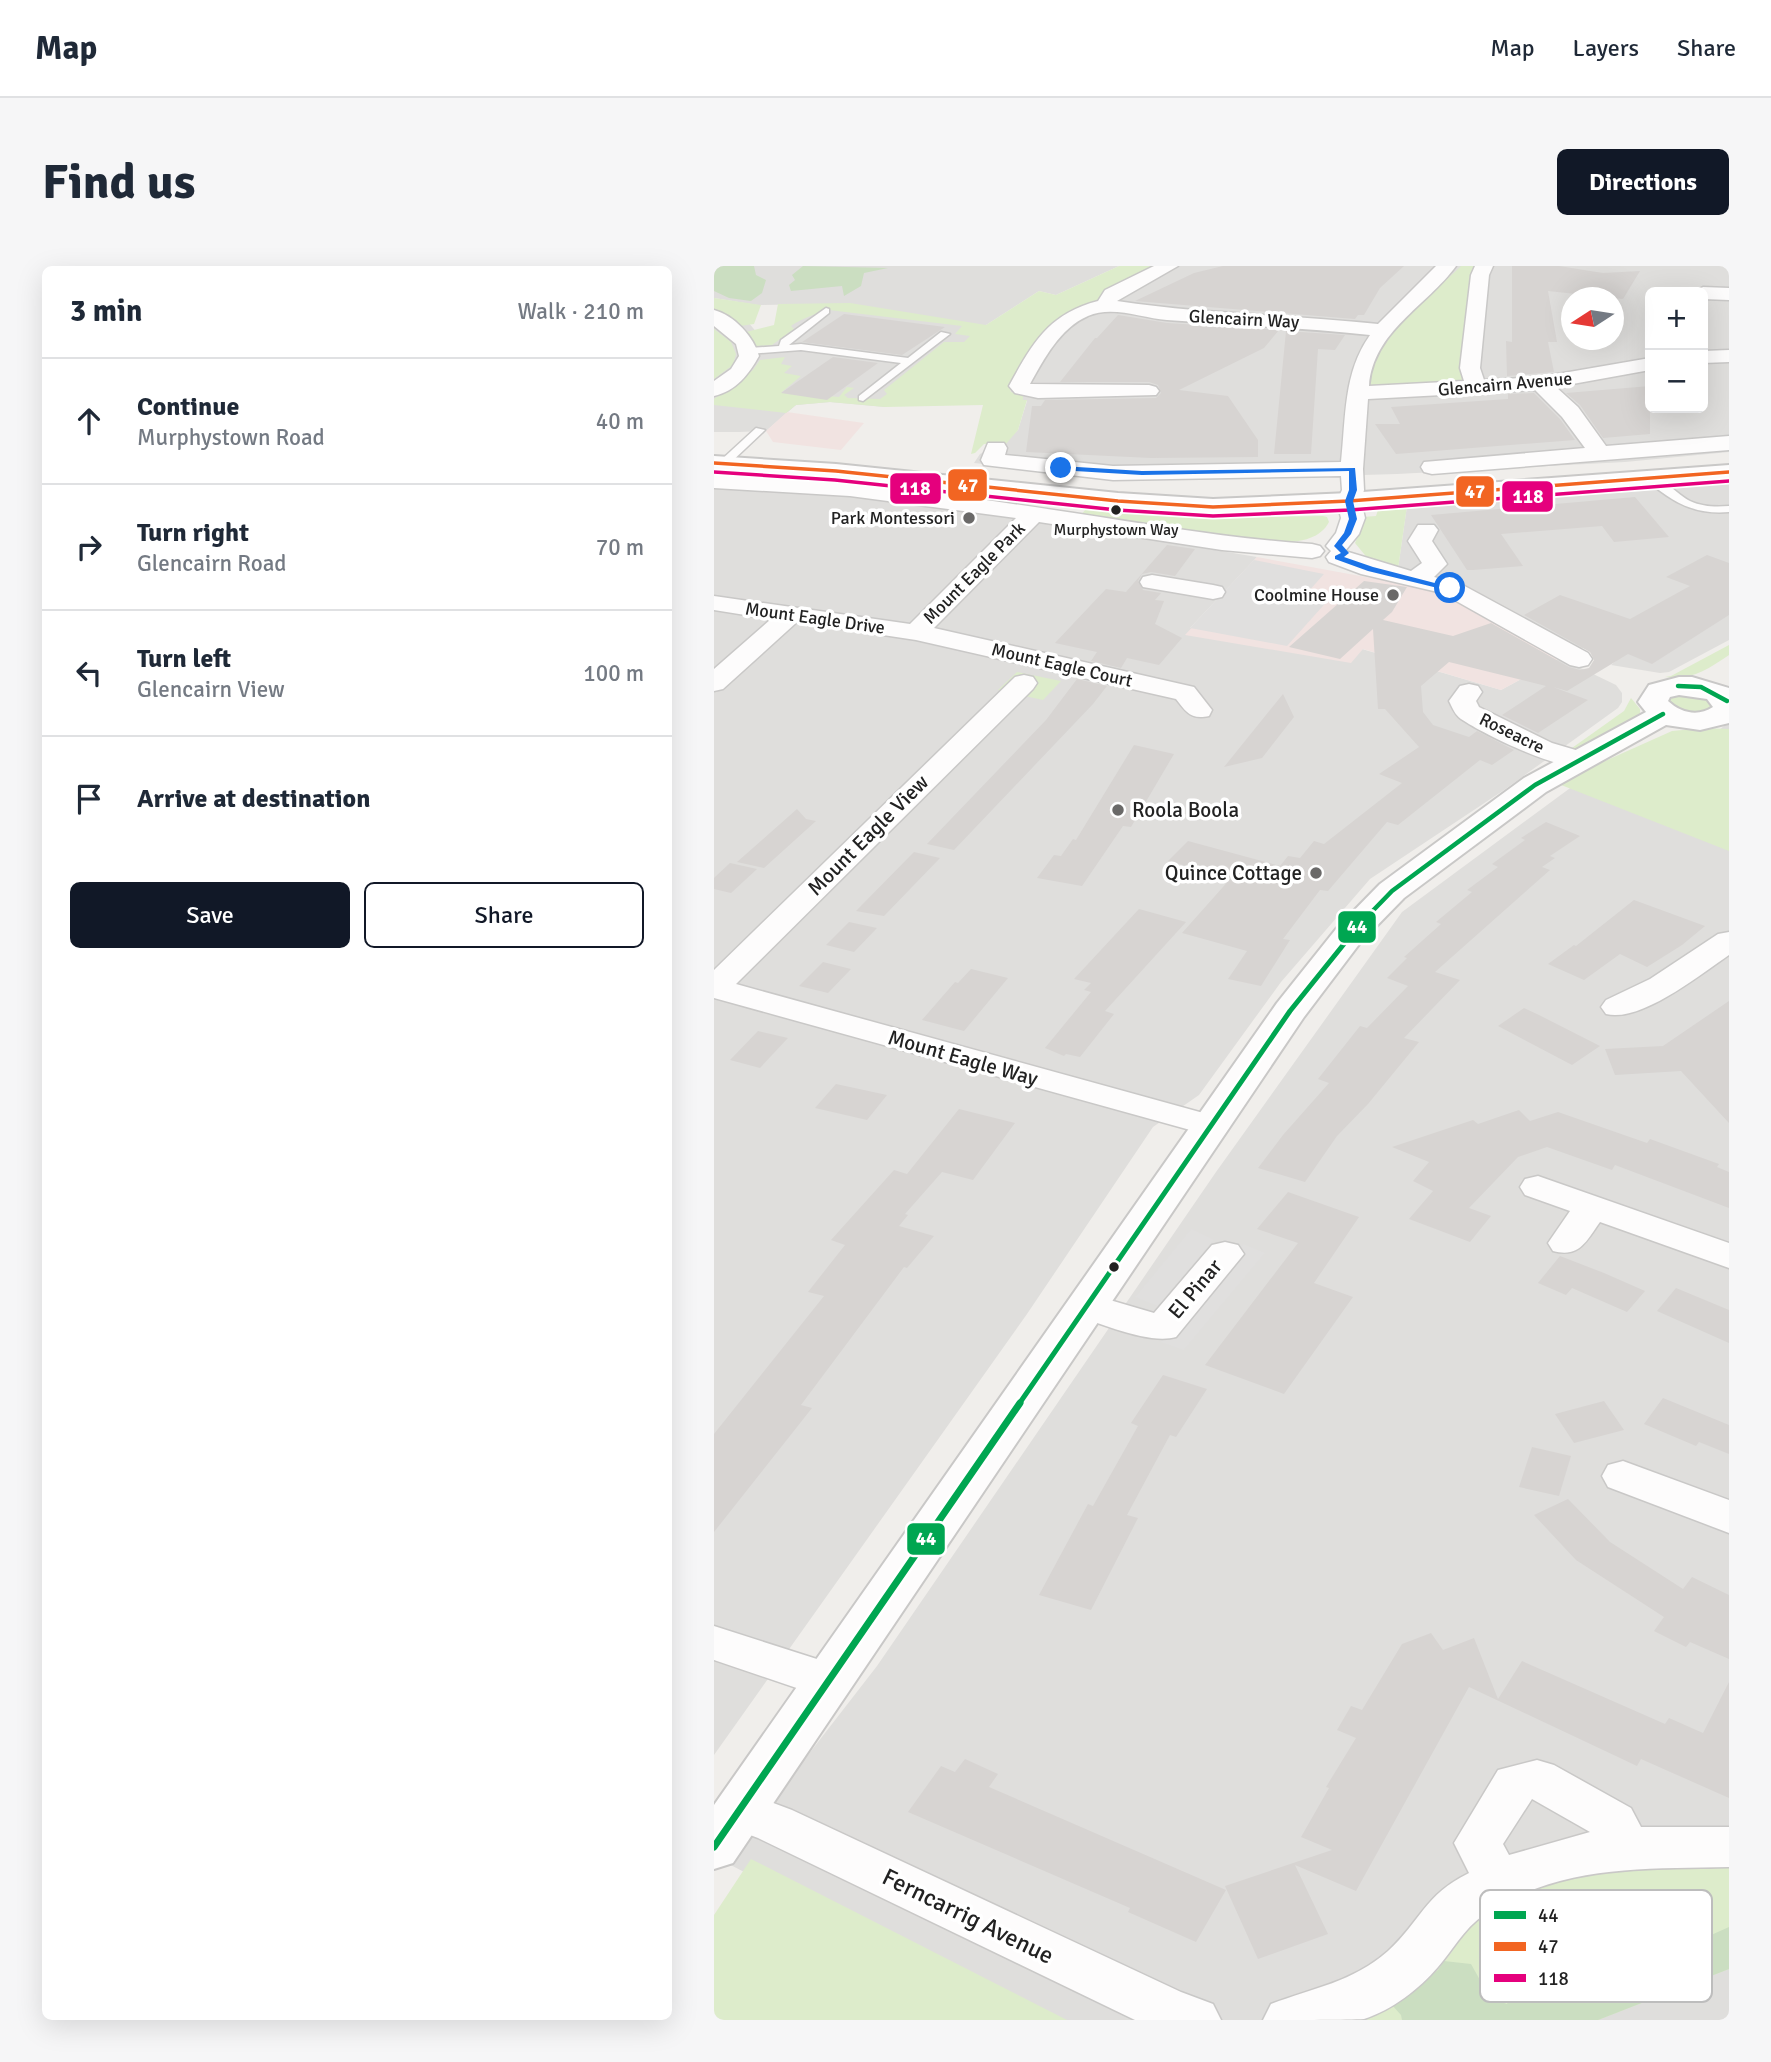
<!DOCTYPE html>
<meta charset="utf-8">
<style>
:root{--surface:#fff;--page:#f6f6f7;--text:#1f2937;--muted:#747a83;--line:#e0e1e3;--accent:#111827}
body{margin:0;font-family:Signika,sans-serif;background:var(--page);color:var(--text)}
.controls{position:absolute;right:21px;top:21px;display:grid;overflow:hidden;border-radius:10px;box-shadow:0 7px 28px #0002}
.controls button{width:63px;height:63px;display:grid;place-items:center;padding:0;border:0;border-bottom:2px solid var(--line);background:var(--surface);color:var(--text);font:35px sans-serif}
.compass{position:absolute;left:847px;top:21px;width:63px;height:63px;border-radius:50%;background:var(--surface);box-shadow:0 7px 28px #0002;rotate:258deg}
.stop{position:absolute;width:21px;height:21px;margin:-16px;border:5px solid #1a73e8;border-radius:50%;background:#fff}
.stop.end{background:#1a73e8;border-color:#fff;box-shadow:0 2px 7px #0008}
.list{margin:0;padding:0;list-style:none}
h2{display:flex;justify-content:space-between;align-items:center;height:91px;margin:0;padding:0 28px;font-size:30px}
h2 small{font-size:23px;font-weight:400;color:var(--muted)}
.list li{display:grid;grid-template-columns:46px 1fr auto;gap:21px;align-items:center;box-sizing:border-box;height:126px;padding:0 28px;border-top:2px solid var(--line)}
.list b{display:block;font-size:26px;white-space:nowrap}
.list p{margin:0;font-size:23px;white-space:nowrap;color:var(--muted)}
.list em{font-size:23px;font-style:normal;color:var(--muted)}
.actions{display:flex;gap:14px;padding:21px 28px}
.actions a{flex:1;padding:16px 0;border:2px solid var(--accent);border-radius:10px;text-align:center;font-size:24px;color:var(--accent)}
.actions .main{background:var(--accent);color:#fff}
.icon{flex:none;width:38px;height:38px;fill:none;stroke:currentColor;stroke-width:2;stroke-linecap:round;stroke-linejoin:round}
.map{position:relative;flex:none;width:1015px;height:1754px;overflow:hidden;border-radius:10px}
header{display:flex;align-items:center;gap:42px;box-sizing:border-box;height:98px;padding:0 35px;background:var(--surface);border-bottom:2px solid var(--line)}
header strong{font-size:33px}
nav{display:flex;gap:38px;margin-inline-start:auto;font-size:24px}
.intro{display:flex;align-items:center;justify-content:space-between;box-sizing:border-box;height:168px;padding:0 42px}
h1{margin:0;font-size:49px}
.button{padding:18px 32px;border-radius:10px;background:var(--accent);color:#fff;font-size:24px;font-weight:700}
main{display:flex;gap:42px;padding:0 42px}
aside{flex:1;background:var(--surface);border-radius:10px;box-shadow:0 7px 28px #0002}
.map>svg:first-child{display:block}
</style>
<header>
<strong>Map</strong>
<nav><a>Map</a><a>Layers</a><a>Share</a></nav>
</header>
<div class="intro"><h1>Find us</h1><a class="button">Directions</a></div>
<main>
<aside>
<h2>3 min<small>Walk · 210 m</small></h2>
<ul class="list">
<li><svg class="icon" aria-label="ahead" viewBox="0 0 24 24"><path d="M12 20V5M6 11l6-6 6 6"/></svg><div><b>Continue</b><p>Murphystown Road</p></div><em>40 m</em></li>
<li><svg class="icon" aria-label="right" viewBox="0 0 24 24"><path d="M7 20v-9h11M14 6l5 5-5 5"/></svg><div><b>Turn right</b><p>Glencairn Road</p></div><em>70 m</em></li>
<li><svg class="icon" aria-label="left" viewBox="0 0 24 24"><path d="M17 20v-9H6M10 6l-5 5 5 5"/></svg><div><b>Turn left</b><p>Glencairn View</p></div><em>100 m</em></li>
<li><svg class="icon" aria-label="arrive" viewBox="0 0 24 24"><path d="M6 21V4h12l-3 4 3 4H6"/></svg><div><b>Arrive at destination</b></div></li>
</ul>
<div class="actions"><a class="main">Save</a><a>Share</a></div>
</aside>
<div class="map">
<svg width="1015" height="1754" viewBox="0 0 1015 1754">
<rect width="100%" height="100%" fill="#f0eeeb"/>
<!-- residential -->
<g fill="#dfdedc" fill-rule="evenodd">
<polygon points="0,0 405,0 342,29 325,25 272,59 205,115 199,115 171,141 116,136 82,139 52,165 25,166 0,166 0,34 34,56 49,74 104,38 43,39 0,32"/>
<path d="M439,0H1015V186L911,196L683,208L473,214H422L260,197L266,188L293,174L304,164L313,135L309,134V128L297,126L295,121L316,82L343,56ZM936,26H989V142H936ZM858,32H900V74H858Z"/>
<polygon points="1015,215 1015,374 955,406 946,407 897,399 903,394 869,382 862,385 775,335 727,312 684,303 693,240"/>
<polygon points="0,216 224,238 543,291 476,362 648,383 787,424 846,392 902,419 908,427 908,436 904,442 790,524 656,613 567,716 485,829 439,861 313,1048 0,1489"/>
<polygon points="1015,456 1015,1754 312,1754 11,1596 163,1400 502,906 688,646 863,517 1000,468"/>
</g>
<!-- commercial -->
<g fill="#f1e3e1">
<polygon points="73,146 150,157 127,184 59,176 52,165"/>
<polygon points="543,291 712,322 735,331 846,392 787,424 649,383 637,397 471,369"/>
</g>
<!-- grass -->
<g fill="#ddeccb">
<path d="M405,0H439L394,24L379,38L343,56L316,82L295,121L297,126L309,128V134H313L304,164L291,179L270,178L261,187L257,188L269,139L171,141L116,136L82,139L72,147L0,139V133L39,104L46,94L71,91L67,98L78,100L70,107L87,110L68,126L125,131L133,121L140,122L130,129L134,132L166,133L173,128L170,124L230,76H250L256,70L241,68L248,60L115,44C107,45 83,55 77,60L80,63L58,79L42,80L28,67L60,59L64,38L136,37L272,59L325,25L342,29Z"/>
<path d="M747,0H763L747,99L750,114L744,119L656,120L654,118C664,68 712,34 747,0Z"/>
<polygon points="0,32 47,39 40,58 26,60 0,46"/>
<polygon points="0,63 17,76 22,88 19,99 0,113"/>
<polygon points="693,240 684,303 655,294 641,277 643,272 639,271 648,251 662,250 664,244"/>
<path d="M372,243L486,252L609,250L613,251L615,256C596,293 520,268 485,269L365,251Z"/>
<path d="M1015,379V389C993,404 978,414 951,411L957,410Z"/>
<polygon points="303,406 347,415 329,434 284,424"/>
<path d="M964,426L992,430L1000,442C984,453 967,446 952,438L956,429Z"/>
<polygon points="917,432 926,443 926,451 865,485 858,482 910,445"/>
<polygon points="990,462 1015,463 1015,585 842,517 958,465"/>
<polygon points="37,1593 353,1754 0,1754 0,1649"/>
<path d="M1015,1600V1703L884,1754H652C669,1746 716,1715 726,1701C740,1685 750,1665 767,1651C838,1596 930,1606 1015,1600Z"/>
</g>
<!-- forest -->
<g fill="#cbdec1">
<polygon points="0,0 40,0 42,9 52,14 48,27 37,35 15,32 0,25"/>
<polygon points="89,0 174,2 150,7 147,20 130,30 128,20 77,25 75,19 81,14 78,9"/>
<polygon points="880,1656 986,1674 1015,1661 1015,1703 884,1754 688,1754 687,1749 677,1738 724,1704 730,1695 757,1698 776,1732 793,1738 803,1712 835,1689 877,1673"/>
</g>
<!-- parking -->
<g fill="#e0dfde">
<polygon points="540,294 610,308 594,326 617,331 573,380 476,362"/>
<polygon points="477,963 500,974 444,1040 421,1031"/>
<polygon points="529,978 551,987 470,1084 447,1076"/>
</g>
<!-- building -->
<g fill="#d7d4d2">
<polygon points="509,0 690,0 666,22 650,49 644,49 641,53 421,35 480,7"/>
<polygon points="798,0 845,0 889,7 926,5 909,33 834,25 843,76 834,76 840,106 793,110 792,75 798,76"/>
<polygon points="130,48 231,61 188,89 88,76"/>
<polygon points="404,49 453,57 565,64 550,82 465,124 514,130 544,174 544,191 437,192 312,186 318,140 327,140 331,134 442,132 447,127 444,119 435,116 346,116 381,72 383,72"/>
<polygon points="572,65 631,69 621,84 604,83 597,188 560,188"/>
<polygon points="119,91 164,97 113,134 67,127"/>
<polygon points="936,120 936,168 889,172 866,139 852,127"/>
<polygon points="820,127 846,153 861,174 682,188 661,158 686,158 677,141 794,133 794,128"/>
<polygon points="921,231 955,271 900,276 888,260 787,268 809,300 759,304 753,304 717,249"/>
<polygon points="453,279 481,283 461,310 437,306 428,308 424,315 429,324 447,327 441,334 450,335 441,358 468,372 445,399 413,392 407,402 377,395 383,386 341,377 392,323 412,326"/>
<polygon points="993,289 1015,297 1015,349 938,398 914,388 853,425 839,421 874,434 824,467 788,449 832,420 735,396 707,420 709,446 719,459 755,471 763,465 800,484 778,499 766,494 684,559 673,556 614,625 606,624 569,673 576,674 547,720 514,713 533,685 468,667 517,612 454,595 474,575 566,600 574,590 586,592 600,575 610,578 688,517 665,508 705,481 671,443 664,443 659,363 626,393 575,381 650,315 693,321 678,346 669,354 739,370 777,357 855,401 866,404 875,402 880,394 876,386 810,349 846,329 916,353 976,320 952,311"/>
<polygon points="363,413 393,420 379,438 240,584 213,578 332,454"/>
<polygon points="569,428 580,451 548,492 510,501"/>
<polygon points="420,479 460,488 417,561 409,560 368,620 323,612 340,589 347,590 359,573 362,574"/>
<polygon points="83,543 92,553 102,555 50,602 23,596"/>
<polygon points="832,556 866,570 836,590 841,592 828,601 836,604 721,706 746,714 690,772 705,776 654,838 623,870 591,916 544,902 569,869 615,817 604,813 646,760 653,762 694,720 673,712 693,692 690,691 727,658 722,656 758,626 753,624 784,601 778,598 811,574 807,572"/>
<polygon points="200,586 226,592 170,650 142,645"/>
<polygon points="16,597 43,603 17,627 0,623 0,612"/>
<polygon points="920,634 991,660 968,679 933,701 906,688 870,714 834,698 860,679 862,680"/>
<polygon points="425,643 472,656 391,745 400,748 366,791 352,788 350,790 331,782 377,726 370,724 377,717 360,713"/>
<polygon points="135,656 163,662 140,686 112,679"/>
<polygon points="109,696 137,703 114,727 85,720"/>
<polygon points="257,703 294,712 250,765 208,754 241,716 244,717"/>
<polygon points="1015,735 1015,857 967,805 901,809 891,783 949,780"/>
<polygon points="810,742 825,749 886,780 858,799 784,760"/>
<polygon points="44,765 74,772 46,802 16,794"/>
<polygon points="122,818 173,829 153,854 101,842"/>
<polygon points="245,843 301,857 259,914 228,906 191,948 194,949 185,960 220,970 193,1002 190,1001 87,1139 98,1142 0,1266 0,1168 110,1030 94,1026 131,979 117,974 180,904 193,908"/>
<polygon points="805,844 816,855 844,846 933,877 936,873 1005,898 1003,901 1015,906 1015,942 901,899 898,904 833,881 804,891 755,942 777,950 756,976 695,953 719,925 699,915 715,896 678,881 759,854 764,858"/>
<polygon points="574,926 645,951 600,1017 639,1031 570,1128 491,1099 584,977 543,963"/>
<polygon points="846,990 890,1007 931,1025 913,1046 858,1022 852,1029 824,1017"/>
<polygon points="962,1022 1015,1044 1015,1077 943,1045"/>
<polygon points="449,1109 493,1123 462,1171 456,1169 413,1249 424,1252 377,1344 325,1329 374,1238 379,1240 424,1160 417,1157"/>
<polygon points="949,1132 1015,1159 1015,1188 985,1176 982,1180 930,1158"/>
<polygon points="890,1135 910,1164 860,1177 841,1148"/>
<polygon points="818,1181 857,1190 845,1230 805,1221"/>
<polygon points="854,1233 896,1276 969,1323 978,1311 1015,1329 1015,1393 976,1376 972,1381 940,1365 950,1351 862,1294 820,1249"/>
<polygon points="717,1367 729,1384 760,1372 784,1433 808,1395 951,1458 955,1452 989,1467 1015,1416 1015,1532 927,1493 923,1500 755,1421 642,1625 581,1599 614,1668 544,1693 511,1620 618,1584 587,1571 615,1522 612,1521 642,1472 623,1464 637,1440 648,1444 688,1378"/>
<polygon points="251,1493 284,1508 275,1521 512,1624 482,1676 414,1646 416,1642 194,1546 227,1500 241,1506"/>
</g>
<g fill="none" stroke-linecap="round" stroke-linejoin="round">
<defs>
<g id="service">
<polygon points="112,42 115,43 115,47 75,79 87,78 194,92 227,66 236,68 149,135 145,134 145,130 187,97 87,84 35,88 30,85 35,82 65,80 67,74"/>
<polygon points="42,162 51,164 14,199 6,199 6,195"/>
<path d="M934,211C948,209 963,229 976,235C989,241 1002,241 1015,240V246C982,249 959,237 934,215Z"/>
</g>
<g id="minor">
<path d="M440,0H464L403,35C489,48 577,49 664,58L722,0H742C713,40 659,65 655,120L750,115L746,102L757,9L761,0H779L775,9L766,102L770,114L826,111L936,92V104L842,121L864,141L892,180L1015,170V184L718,208L710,206L707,201L710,196L871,182L848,151L821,124L654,133L649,203L650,224L647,235L651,252L645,268L631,285L697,305L708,297L694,275L704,259H720L724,264L718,275L733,298L720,311L745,317L874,387L878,393L874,399L865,401L856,399L728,327L647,308L615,296L612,291L617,285L612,280L622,267L627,252L623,235L628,224L627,210L399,214L270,199L267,194L274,177H290L293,182L291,189L399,200L627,196C632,151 629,107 656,69C588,62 521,59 453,54C428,52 398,39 374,50C346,62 330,93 316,118L435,119L442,121L445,125L442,129L324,132L301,127L295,120C318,78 334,48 384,35L391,24Z"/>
<polygon points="989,21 1015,22 1015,34 989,33 989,26 980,26"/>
<path d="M0,44C20,49 40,71 45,90C35,108 22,125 0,130V115L17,103L25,90L22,78L0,60Z"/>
<polygon points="1015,84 1015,96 989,97 989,85"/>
<path d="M0,208C121,211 240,229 360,247C439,259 518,273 598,278L606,280L610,285L606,290L598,292L508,284L325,256L220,362L480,421L498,444L495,450C477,454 472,446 462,433L202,374L83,356L9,423L0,425V403L57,353L0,344V330L196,358L302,252L136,230L0,222Z"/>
<polygon points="438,309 499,319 508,321 511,326 508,331 499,333 429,321 426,316 429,311"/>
<polygon points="310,409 319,411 323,417 319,423 22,718 511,853 516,860 511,867 499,871 487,867 0,732 0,704 301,411"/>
<path d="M755,418L764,420L768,426L762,435L765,441L838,477L875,488L879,494L875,500C848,507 771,469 747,453C741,449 738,441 735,435L746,420Z"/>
<path d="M1015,666V689C986,709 926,757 892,748L887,741L892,734L936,713L1004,668Z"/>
<path d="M824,910L1015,977V1002L886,956C872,976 865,992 839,985L834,977L856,945L811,929L806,921L811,913Z"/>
<path d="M511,976L524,979L530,988L462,1071C435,1079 387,1057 359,1049L353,1040L359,1031L372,1027L440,1047L498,979Z"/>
<polygon points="909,1195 1015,1234 1015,1267 894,1221 888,1210 894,1199"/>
<polygon points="0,1360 131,1402 138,1415 131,1428 115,1433 0,1394"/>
<path d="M823,1494L840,1499L917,1542L927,1561H1015V1601C933,1603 855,1599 782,1641C752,1658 745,1676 724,1701C705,1723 678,1744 650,1753C632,1754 572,1754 549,1754L557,1738C599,1722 639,1716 674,1685C707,1655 710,1629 755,1607L740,1577L784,1504ZM818,1533L876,1566L795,1589L789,1578Z"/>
<polygon points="27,1525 78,1544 467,1726 499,1738 507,1754 421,1754 44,1572 10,1559 3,1545 10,1531"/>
</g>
<g id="tertiary">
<polygon points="0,190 122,198 404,227 499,233 635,227 1015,199 1015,213 635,243 499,249 404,243 122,212 0,204"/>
<path d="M965,411H978L1015,422V457L986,464L952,459L832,526L690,632L646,677L590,751L19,1597L0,1603V1539L563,737L622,663L666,618L810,512L932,446L924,436L935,419ZM965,429L993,433L999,441C984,451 967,447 954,435L956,431Z"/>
</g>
</defs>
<!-- service casing -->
<use href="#service" stroke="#c9c8c7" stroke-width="3"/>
<!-- minor casing -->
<use href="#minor" stroke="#c9c8c7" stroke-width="3"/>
<!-- tertiary casing -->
<use href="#tertiary" stroke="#c9c8c7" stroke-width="4"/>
<!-- service -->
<use href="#service" fill="#fdfcfc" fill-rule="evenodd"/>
<!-- minor -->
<use href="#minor" fill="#fdfcfc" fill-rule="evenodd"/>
<!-- tertiary -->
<use href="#tertiary" fill="#fdfcfc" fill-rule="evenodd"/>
<defs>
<g id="bus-1-far2">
<polyline points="964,420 987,421 1013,435"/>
<polyline points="644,660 678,625 821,519 949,448"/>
</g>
<polyline id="bus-1-far1" points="305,1138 576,745 646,658"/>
<polyline id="bus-1" points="0,1581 306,1137"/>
<polyline id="bus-2" points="0,197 122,205 404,235 499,241 635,235 1015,206"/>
<polyline id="bus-3" points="0,206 121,214 403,244 499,250 636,244 1015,215"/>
</defs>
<!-- bus-1-far2 casing -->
<use href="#bus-1-far2" stroke="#fff" stroke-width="9"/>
<!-- bus-1-far1 casing -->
<use href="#bus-1-far1" stroke="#fff" stroke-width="10"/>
<!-- bus-1 casing -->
<use href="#bus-1" stroke="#fff" stroke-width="12"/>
<!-- bus-2 casing -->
<use href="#bus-2" stroke="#fff" stroke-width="7"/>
<!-- bus-3 casing -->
<use href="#bus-3" stroke="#fff" stroke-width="7"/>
<!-- bus-1-far2 -->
<use href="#bus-1-far2" stroke="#00a651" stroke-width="4.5"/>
<!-- bus-1-far1 -->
<use href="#bus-1-far1" stroke="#00a651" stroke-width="5"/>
<!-- bus-1 -->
<use href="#bus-1" stroke="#00a651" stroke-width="7"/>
<!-- bus-2 -->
<use href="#bus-2" stroke="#f26522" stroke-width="3.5"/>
<!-- bus-3 -->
<use href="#bus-3" stroke="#e5007d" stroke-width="3.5"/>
</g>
<!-- route -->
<polygon fill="#1a73e8" points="347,200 428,205 641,202 643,224 639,235 643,253 637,268 628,279 635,287 630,291 659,301 740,322 736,325 654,305 621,293 621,290 627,287 620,280 630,267 635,253 631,235 635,224 635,205 428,209 344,204"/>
<!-- markers -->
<g fill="#222" stroke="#fff" stroke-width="2.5">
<circle cx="402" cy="244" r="6"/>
<circle cx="400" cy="1001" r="6"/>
</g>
<g fill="#6a6968" stroke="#fff" stroke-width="2.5">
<circle cx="255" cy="252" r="7"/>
<circle cx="679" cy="329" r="7"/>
<circle cx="404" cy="544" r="7"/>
<circle cx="602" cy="607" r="7"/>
</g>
<g text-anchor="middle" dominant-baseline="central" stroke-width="7" stroke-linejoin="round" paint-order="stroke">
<!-- far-bus labels -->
<g font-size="16" fill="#222" stroke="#fff">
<text x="402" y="264">Murphystown Way</text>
</g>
<!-- far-street labels -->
<g font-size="18" fill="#222" stroke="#fff">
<text transform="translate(530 53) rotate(3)">Glencairn Way</text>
<text transform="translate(791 118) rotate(-5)">Glencairn Avenue</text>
<text transform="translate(260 307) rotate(-45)">Mount Eagle Park</text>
<text transform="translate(101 352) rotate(8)">Mount Eagle Drive</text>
<text transform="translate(348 399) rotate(13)">Mount Eagle Court</text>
<text transform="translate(798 467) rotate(26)">Roseacre</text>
</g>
<!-- far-poi labels -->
<g font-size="18" fill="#222" stroke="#fff" text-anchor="end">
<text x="241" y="252">Park Montessori</text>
<text x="665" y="329">Coolmine House</text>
</g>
<!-- poi labels -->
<g font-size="21" fill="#222" stroke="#fff" text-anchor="start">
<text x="418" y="544">Roola Boola</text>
<text x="588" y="607" text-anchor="end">Quince Cottage</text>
</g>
<!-- street labels -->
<g font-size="21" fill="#222" stroke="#fff">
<text transform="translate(154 569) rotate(-45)">Mount Eagle View</text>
<text transform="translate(249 792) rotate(16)">Mount Eagle Way</text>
<text transform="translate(481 1023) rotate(-50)">El Pinar</text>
</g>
<!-- near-street labels -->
<g font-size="24" fill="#222" stroke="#fff">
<text transform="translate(254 1650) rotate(26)">Ferncarrig Avenue</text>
</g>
</g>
<!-- legend -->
<rect x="766" y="1624" width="232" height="112" rx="10" fill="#fff" stroke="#bdbdbd" stroke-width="2"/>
<rect x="780" y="1645" width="32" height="8" fill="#00a651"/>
<rect x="780" y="1676" width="32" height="9" fill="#f26522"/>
<rect x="780" y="1708" width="32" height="8" fill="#e5007d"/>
<g font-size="19" fill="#222">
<text x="824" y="1656">44</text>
<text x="824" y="1687">47</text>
<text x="824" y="1719">118</text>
</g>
<g stroke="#fff" stroke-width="2.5">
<rect x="233" y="202" width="41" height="34" rx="7" fill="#f26522"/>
<rect x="175" y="206" width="53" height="33" rx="7" fill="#e5007d"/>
<rect x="741" y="209" width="40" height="33" rx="7" fill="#f26522"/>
<rect x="787" y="214" width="53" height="33" rx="7" fill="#e5007d"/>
<rect x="623" y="644" width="40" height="34" rx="7" fill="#00a651"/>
<rect x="192" y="1256" width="40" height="34" rx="7" fill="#00a651"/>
</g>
<g font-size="19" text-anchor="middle" font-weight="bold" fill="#fff">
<text x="254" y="226">47</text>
<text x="201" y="229">118</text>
<text x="761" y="232">47</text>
<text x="814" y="237">118</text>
<text x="643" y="667">44</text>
<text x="212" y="1279">44</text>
</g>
</svg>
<div class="controls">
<button>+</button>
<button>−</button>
</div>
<svg class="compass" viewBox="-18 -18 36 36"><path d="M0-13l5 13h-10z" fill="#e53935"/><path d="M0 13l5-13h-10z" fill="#747a83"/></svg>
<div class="stop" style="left:736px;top:322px"></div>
<div class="stop end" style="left:347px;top:202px"></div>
</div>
</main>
